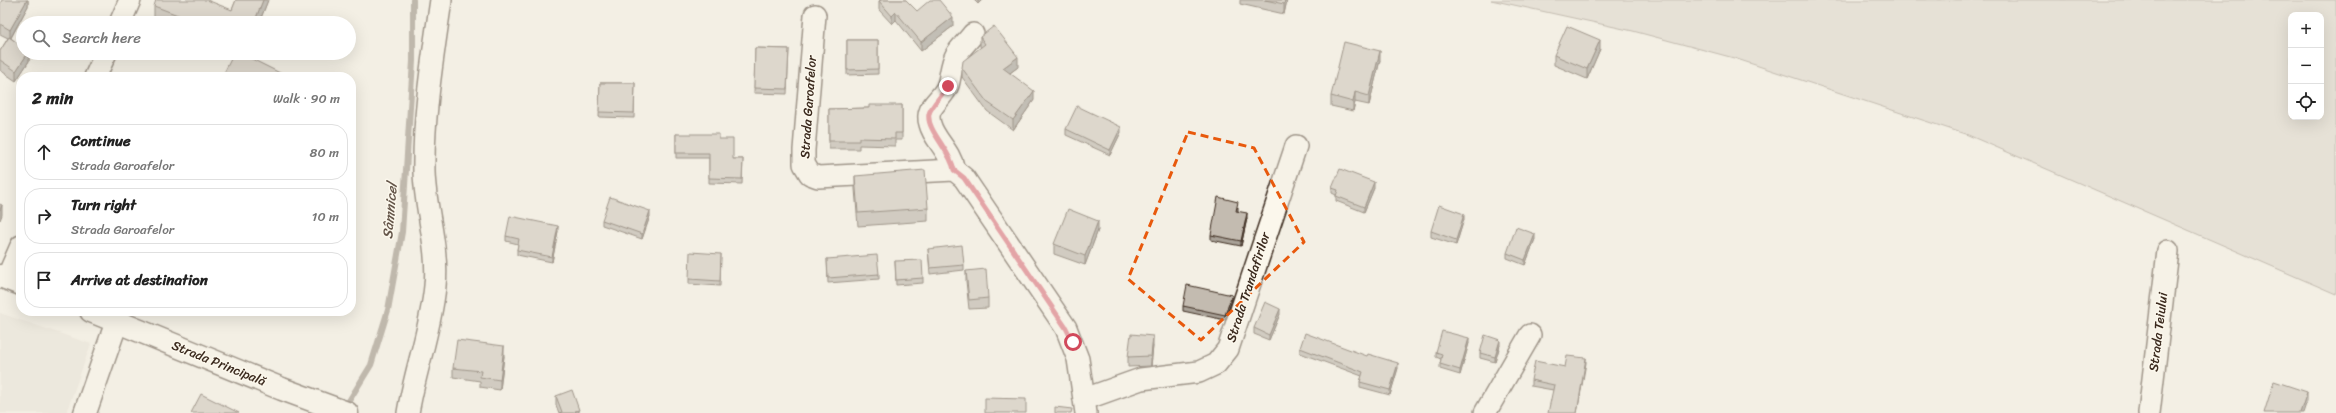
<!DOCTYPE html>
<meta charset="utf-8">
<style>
:root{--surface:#fff;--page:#f6f6f6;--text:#222;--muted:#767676;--line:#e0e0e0}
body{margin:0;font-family:Sriracha,sans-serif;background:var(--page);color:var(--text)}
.controls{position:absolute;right:12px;top:12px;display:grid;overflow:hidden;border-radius:8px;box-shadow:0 4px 16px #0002}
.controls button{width:36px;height:36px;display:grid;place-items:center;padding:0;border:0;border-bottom:1px solid var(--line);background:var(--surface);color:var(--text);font:20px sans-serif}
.stop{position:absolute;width:12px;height:12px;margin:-9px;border:3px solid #d1495b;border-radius:50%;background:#fff}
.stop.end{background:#d1495b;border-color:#fff;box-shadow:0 1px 4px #0008}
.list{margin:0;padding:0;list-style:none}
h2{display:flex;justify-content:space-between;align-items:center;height:52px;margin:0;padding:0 16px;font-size:17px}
h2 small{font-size:13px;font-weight:400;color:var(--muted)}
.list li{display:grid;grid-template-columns:26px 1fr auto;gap:12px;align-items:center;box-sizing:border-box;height:56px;margin:0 8px 8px;padding:0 8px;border:1px solid var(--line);border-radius:16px}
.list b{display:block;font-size:15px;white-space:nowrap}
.list p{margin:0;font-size:13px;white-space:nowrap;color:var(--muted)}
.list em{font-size:13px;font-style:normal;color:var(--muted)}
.icon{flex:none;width:22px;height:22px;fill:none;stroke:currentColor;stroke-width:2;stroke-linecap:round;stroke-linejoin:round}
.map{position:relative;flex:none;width:2336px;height:413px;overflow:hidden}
.search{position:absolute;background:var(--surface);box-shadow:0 4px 16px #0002;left:16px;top:16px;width:340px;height:44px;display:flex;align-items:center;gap:10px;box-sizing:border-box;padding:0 14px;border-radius:22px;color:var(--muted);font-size:15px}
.panel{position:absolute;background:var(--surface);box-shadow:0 4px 16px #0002;left:16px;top:72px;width:340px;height:244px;border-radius:16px}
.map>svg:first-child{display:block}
</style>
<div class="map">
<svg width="2336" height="413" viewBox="0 0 2336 413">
<rect width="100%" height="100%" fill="#f3efe4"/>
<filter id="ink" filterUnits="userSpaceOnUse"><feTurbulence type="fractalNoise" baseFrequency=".025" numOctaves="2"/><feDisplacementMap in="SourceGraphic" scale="8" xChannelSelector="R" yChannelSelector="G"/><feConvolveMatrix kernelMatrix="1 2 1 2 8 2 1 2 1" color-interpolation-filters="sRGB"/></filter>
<g filter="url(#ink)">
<!-- built -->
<polygon fill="#e5dfd4" points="0,313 91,344 66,413 0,413"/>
<!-- green -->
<path fill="#d8d1c6" stroke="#8a7e72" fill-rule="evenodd" d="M1491,0H2336V294L1968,135L1734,58L1633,31ZM2291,15H2321V117H2291Z"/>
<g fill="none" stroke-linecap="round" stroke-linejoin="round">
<!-- stream -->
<polyline stroke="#817468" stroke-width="6" points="344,409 371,365 388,310 402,232 413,61 413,0"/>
<defs>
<g id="minor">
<polyline points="815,15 804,150 804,164 810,174 818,177 954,170 964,178 1066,328 1078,359 1086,413"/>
<polyline points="120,23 130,0"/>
<polyline points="95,77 106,53"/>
<path d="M954,170C950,150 934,140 930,124C924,106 943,100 948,85C951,75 951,64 956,55C960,48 968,41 973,34"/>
<polyline points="7,278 21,246"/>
<polyline points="1085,399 1141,379 1199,372 1216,364 1228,349 1296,146"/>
<path d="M408,413C415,370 431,329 435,286C439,247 425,210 424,172C423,115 433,56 441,0"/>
<polyline points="1485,413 1530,335"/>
<polyline points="2149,413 2168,251"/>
</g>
<polyline id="secondary" points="85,413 117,321"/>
<g id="trunk">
<polyline points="0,276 21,284"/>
<polyline points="91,311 282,389 347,413"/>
</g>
</defs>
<!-- minor casing -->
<use href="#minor" stroke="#3b2a1e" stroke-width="24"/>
<!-- secondary casing -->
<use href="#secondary" stroke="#3b2a1e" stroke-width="25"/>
<!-- trunk casing -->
<use href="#trunk" stroke="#3b2a1e" stroke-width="25"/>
<!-- minor -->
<use href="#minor" stroke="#fbf7ec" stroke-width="21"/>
<!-- secondary -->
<use href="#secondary" stroke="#fbf7ec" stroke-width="22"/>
<!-- trunk -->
<use href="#trunk" stroke="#fbf7ec" stroke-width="22"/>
</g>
<!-- wall -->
<g fill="#a8a197" stroke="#3b2a1e">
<polygon points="28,0 28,6 11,38 29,53 29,61 16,81 0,70 0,51 8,38 0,34 0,4"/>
<polygon points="236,0 268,0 259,23 164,23 154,19 154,6 232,10"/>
<polygon points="879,0 906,0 917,11 953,26 921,51 896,20 892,24 879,10 879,1 880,1"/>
<polygon points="974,0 982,0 978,4"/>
<polygon points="1240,0 1287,0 1284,14 1240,4"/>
<polygon points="980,37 1018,67 1010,73 1034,100 1013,130 987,111 962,77 962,68 981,48 980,46"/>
<polygon points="847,40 878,40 878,74 847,75"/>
<polygon points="755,48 789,49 787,94 754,93"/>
<polygon points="1600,49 1587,79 1554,65 1554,55"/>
<polygon points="1380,60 1369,105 1355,102 1353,111 1331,106 1331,96"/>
<polygon points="600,83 635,83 634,118 599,117"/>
<polygon points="902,105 902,140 895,140 895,146 859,145 859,149 829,149 829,109 869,108"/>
<polygon points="1066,129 1121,132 1110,155 1066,135"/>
<polygon points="676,134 719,139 733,159 743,159 742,184 709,183 709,158 676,158"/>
<polygon points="855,176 928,208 928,221 858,226 855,189"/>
<polygon points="1332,188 1374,188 1364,212 1336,201 1336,195 1332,193"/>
<polygon points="1238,207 1238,211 1247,218 1241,246 1211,240 1211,235"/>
<polygon points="650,216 642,239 602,225 602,220"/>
<polygon points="1464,219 1456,245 1431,237 1431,231"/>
<polygon points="1098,230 1085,265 1054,254 1054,244"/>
<polygon points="558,231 552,262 517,255 517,250 518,244 506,241 506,236"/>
<polygon points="1535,239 1525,265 1507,258 1507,253"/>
<polygon points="928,249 964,265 964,270 930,274"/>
<polygon points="721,254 720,286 689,284 689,279"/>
<polygon points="827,259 879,274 879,279 828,283"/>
<polygon points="895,261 923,278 923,283 896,285"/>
<polygon points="966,271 988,298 988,308 969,309 966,281"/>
<polygon points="1232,300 1225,320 1183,311 1183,306"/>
<polygon points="1280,314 1269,340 1254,334 1254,328"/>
<polygon points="1469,343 1460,375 1440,369 1440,364 1441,359 1436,357 1436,352"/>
<polygon points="1500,345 1495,362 1480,358 1480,353"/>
<polygon points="1153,346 1151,366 1128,367 1128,357"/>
<polygon points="1300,348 1398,368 1390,395 1360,387 1360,382 1362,376 1300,353"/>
<polygon points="504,356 500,390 480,387 480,381 453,377 453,368"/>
<polygon points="1586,363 1553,390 1531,386 1531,380 1565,367"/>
<polygon points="556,396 579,413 559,413 556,405"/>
</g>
<!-- shaded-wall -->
<g fill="#88837b" stroke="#3b2a1e">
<polygon points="27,0 28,0 28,6 10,39 10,30"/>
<polygon points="263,0 268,0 259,23 254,23"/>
<polygon points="978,0 982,0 978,4"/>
<polygon points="1285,0 1287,0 1284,14 1284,4"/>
<polygon points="896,12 896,20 892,24 892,16"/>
<polygon points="953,17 953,26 921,51 921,42"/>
<polygon points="1600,40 1600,49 1587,79 1587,69"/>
<polygon points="1380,51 1380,60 1369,105 1369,96"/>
<polygon points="28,53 29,53 29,61 16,81 16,71"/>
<polygon points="1018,57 1018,67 1003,78 1003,68"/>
<polygon points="1034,91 1034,100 1013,130 1013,120"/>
<polygon points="1355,92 1355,102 1353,111 1353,102"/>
<polygon points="1121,127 1121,132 1110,155 1110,150"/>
<polygon points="1374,182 1374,188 1364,212 1364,207"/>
<polygon points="352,198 352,212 351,216 351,202"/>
<polygon points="2,205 2,215 0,220 0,210"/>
<polygon points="650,211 650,216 642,239 642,234"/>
<polygon points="1247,213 1247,218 1241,246 1241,241"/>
<polygon points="1464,214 1464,219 1456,245 1456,240"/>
<polygon points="1098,221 1098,230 1085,265 1085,256"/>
<polygon points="558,226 558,231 552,262 552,257"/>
<polygon points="1535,234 1535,239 1525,265 1525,260"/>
<polygon points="1232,295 1232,300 1225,320 1225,315"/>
<polygon points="1280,309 1280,314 1269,340 1269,335"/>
<polygon points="1153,336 1153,346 1151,366 1151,356"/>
<polygon points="1469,338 1469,343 1460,375 1460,370"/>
<polygon points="1500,340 1500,345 1495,362 1495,357"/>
<polygon points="504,346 504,356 500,390 500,380"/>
<polygon points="1586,358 1586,363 1577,413"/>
<polygon points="1398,363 1398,368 1390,395 1390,390"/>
<polygon points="2307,392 2307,401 2303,413 2300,413"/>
<polygon points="579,410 579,413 575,413 575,411"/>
</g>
<!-- building -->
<g fill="#c3bbb0" stroke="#3b2a1e">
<polygon points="2,0 27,0 10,30 0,24 0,4"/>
<polygon points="156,0 207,0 232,10 236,0 263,0 254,23 199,23 154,6"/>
<polygon points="881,0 906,0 917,11 930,0 939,0 953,17 921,42 896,12 892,16 879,1"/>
<polygon points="1265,0 1285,0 1284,4"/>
<polygon points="994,26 1018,57 1003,68 1034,91 1013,120 987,102 962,68 963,61 985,44 980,37"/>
<polygon points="1567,26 1600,40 1587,69 1554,55"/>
<polygon points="9,37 23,47 23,53 28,53 16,71 0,60 0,51"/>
<polygon points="847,40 878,40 878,69 847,70"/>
<polygon points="1344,42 1380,51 1369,96 1355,92 1353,102 1331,96"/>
<polygon points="755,48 789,49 787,89 754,88"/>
<polygon points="234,53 240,53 288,77 222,77"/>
<polygon points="600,83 635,83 634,113 599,112"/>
<polygon points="869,105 902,105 902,133 895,133 895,139 859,138 859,141 829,141 829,109 869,108"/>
<polygon points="1077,106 1121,127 1110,150 1066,129"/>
<polygon points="676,134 719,134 719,139 733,139 733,159 743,159 742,179 709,178 709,153 676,153"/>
<polygon points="1340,169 1374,182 1364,207 1336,196 1338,190 1332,188"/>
<polygon points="925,170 928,208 858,213 855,176"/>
<polygon points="610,197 650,211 642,234 602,220"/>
<polygon points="1218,197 1238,202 1236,211 1247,213 1241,241 1211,235"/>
<polygon points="0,204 2,205 0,210"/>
<polygon points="1439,205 1464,214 1456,240 1431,231"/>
<polygon points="1068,209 1098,221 1085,256 1054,244"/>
<polygon points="510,216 558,226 552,257 517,250 519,239 506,236"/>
<polygon points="1516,227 1535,234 1525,260 1507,253"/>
<polygon points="962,245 964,265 930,268 928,249"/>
<polygon points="690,252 721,254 720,281 689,279"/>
<polygon points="877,255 879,274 828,278 827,259"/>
<polygon points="922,260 923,278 896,280 895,261"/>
<polygon points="986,269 988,298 969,300 966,271"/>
<polygon points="1187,285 1232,295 1225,315 1183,306"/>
<polygon points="1265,302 1280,309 1269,335 1254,328"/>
<polygon points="1442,331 1469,338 1460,370 1440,364 1442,354 1436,352"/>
<polygon points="1305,333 1367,356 1368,354 1398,363 1390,390 1360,382 1363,372 1300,348"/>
<polygon points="1131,334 1153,336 1151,356 1128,357"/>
<polygon points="1485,335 1500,340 1495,357 1480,353"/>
<polygon points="457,340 504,346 500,380 480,377 481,371 453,368"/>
<polygon points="1567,356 1586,358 1577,413 1548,413 1554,385 1531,380 1535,361 1565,367"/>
<polygon points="2274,381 2307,392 2300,413 2264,413"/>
<polygon points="572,390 579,410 575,411 576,413 559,413 562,412 556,396"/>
<polygon points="201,394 239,413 191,413"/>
<polygon points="985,398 1026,399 1026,413 985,413"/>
<polygon points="1055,407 1072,409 1071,413 1055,413"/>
</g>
</g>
<g fill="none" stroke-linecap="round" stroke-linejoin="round" filter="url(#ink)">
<!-- route -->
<path stroke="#d1495b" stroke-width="5" d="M948,86C943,94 930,107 929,114C926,130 951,151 954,170L964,178L1066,328L1073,342"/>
</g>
<!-- marked area -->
<path d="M0 0H2336V413H0ZM1188,132L1254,148L1304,242L1201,340L1128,279Z" fill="#f3efe4" fill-opacity=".55" fill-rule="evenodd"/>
<path fill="none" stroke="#e8590c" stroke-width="3" stroke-dasharray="8 5" stroke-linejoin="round" d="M1188,132L1254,148L1304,242L1201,340L1128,279Z"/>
<g text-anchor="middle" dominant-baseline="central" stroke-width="3" stroke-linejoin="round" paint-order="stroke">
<!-- street labels -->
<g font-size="13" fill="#3b2a1e" stroke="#fbf7ec">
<text transform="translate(808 107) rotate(-86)">Strada Garoafelor</text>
<text transform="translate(1248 287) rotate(-72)">Strada Trandafirilor</text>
<text transform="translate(2158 332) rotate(-83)">Strada Teiului</text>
<text transform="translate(219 363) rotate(22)">Strada Principală</text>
</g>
<!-- water labels -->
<g font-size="14" font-style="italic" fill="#645549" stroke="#fbf7ec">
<text transform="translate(390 211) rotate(-85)">Sâmnicel</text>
</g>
</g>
</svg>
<div class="controls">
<button>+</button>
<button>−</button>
<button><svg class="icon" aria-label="locate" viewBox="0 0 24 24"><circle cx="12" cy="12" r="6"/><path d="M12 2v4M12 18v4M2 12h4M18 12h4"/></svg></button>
</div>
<div class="stop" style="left:1073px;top:342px"></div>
<div class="stop end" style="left:948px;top:86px"></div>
<div class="search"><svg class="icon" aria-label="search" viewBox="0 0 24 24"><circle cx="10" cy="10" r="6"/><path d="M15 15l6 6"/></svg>Search here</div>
<section class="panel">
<h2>2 min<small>Walk · 90 m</small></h2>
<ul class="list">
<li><svg class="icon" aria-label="ahead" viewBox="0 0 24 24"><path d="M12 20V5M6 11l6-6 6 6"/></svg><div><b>Continue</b><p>Strada Garoafelor</p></div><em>80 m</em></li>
<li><svg class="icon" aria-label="right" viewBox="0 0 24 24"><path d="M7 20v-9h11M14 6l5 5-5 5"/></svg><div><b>Turn right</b><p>Strada Garoafelor</p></div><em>10 m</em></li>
<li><svg class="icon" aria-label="arrive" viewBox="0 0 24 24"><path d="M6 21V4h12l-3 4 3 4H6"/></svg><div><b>Arrive at destination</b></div></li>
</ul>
</section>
</div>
